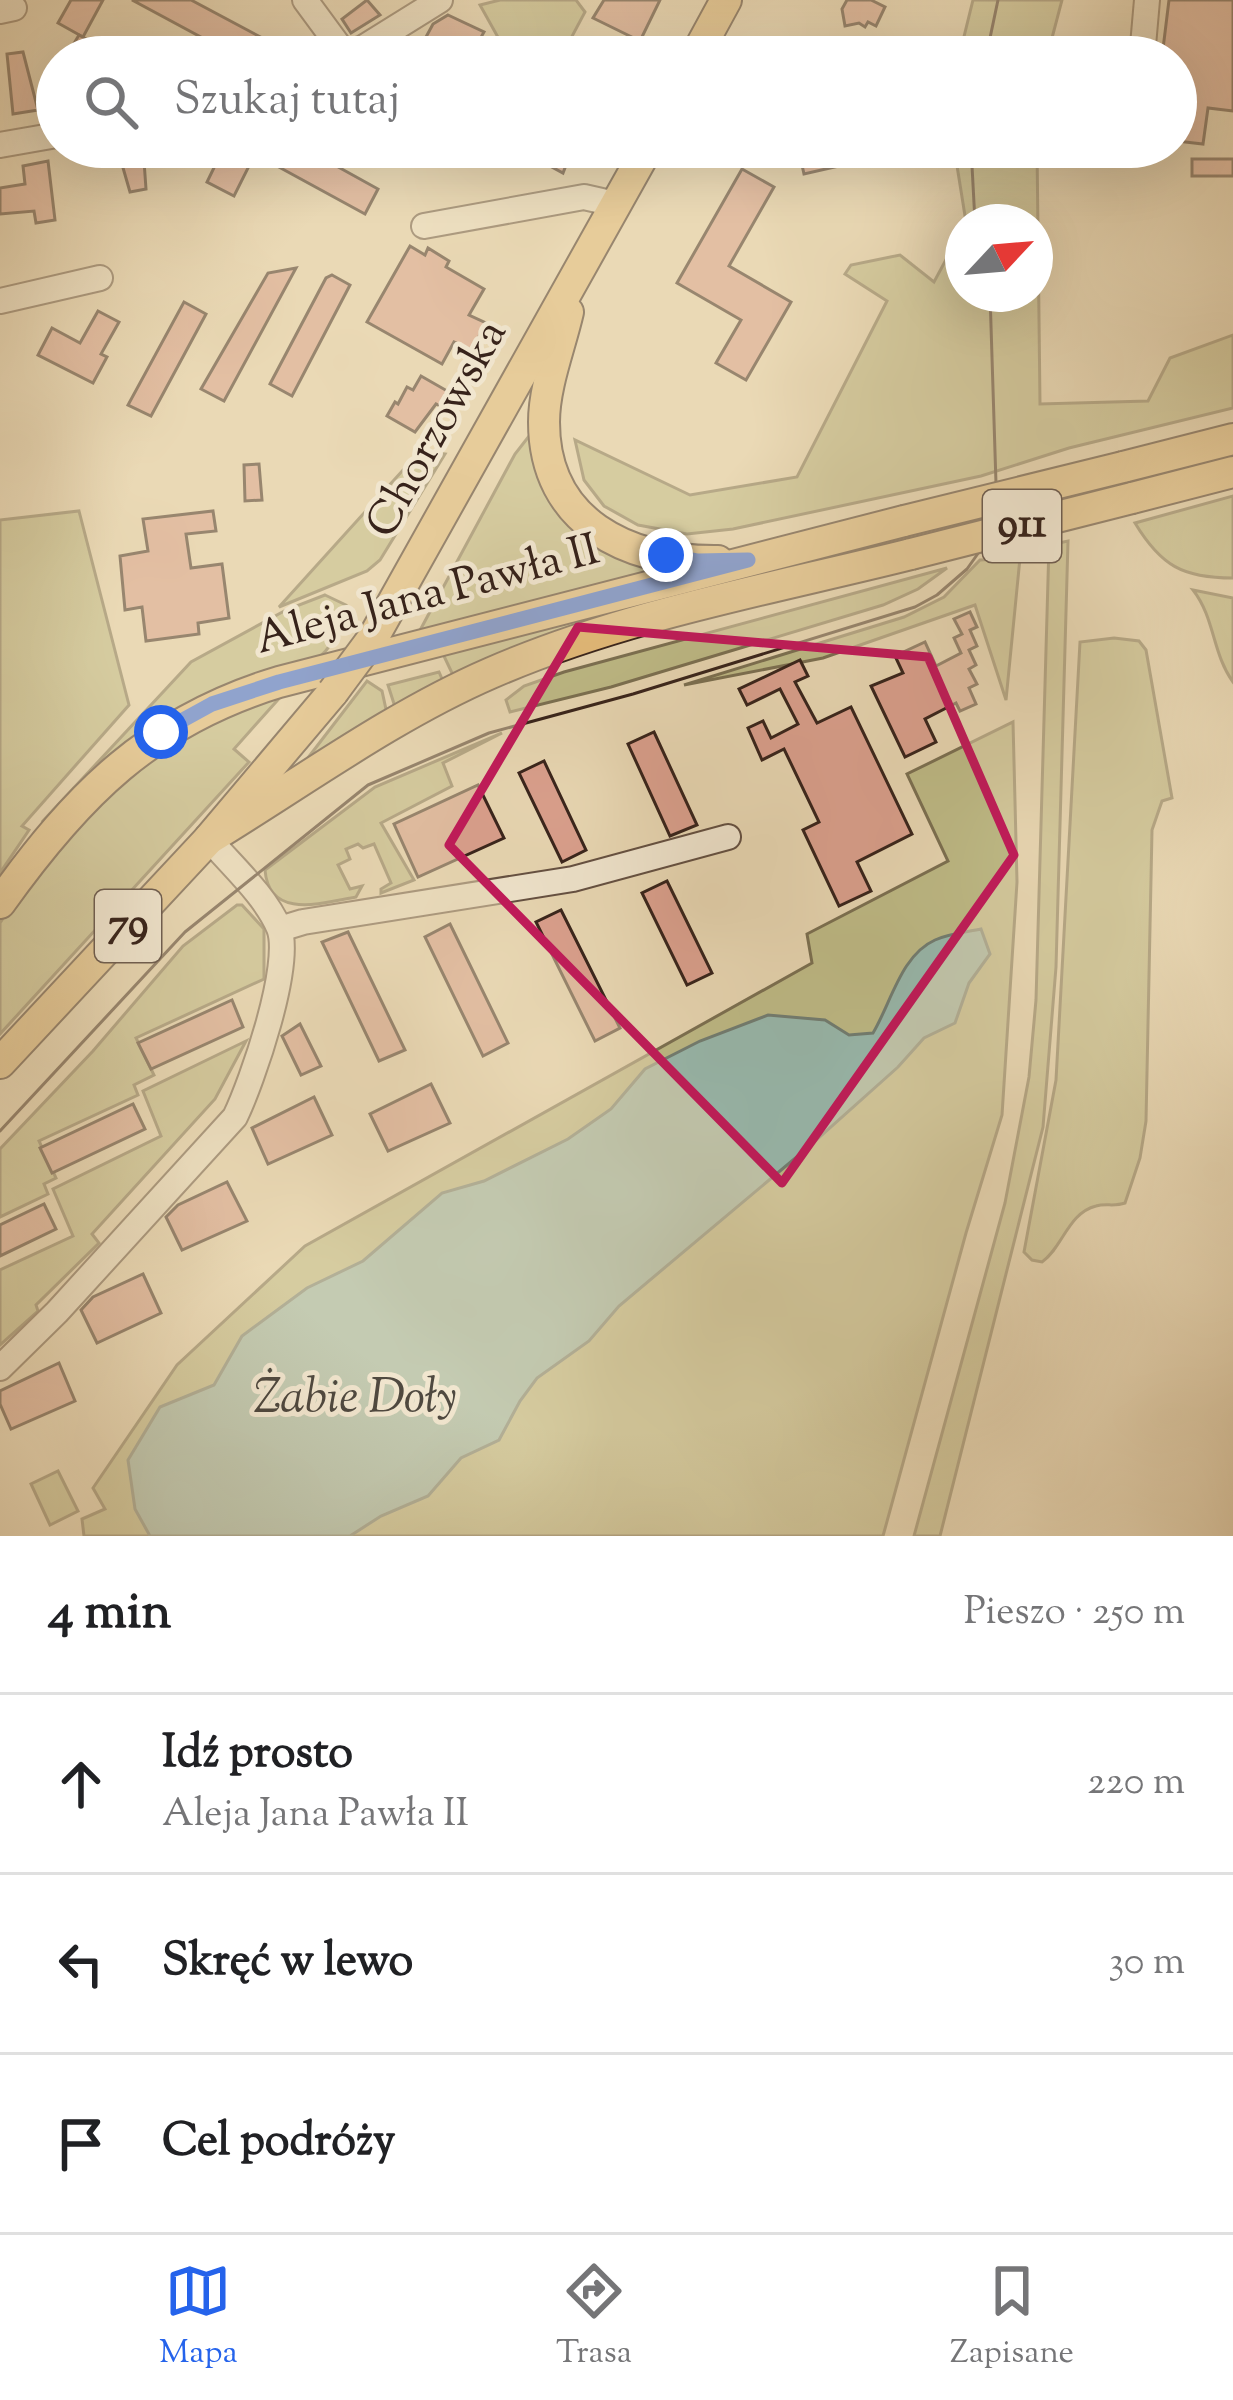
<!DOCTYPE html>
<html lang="pl">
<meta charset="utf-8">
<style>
:root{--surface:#fff;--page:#f2f2f2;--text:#202124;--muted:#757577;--line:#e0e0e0;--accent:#2563eb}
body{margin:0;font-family:"Sorts Mill Goudy",serif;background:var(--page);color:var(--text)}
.compass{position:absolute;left:945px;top:204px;width:108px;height:108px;border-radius:50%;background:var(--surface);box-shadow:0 12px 48px #0002;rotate:64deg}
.stop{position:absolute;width:36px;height:36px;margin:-27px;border:9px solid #2563eb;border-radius:50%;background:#fff}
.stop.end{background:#2563eb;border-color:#fff;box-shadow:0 3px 12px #0008}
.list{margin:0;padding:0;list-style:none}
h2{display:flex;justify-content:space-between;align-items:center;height:156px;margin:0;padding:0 48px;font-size:51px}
h2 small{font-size:39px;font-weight:400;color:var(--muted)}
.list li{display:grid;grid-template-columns:78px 1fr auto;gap:36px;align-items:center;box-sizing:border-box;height:180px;padding:0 48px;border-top:3px solid var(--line)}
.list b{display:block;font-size:45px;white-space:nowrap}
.list p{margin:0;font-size:39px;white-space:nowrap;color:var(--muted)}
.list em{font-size:39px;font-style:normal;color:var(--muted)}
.icon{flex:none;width:66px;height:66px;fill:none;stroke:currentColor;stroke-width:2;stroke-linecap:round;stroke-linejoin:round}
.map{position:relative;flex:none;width:1233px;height:1536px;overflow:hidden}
.search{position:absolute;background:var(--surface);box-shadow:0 12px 48px #0002;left:36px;right:36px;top:36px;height:132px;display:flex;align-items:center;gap:30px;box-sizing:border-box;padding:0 42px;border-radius:66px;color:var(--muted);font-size:45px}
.sheet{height:696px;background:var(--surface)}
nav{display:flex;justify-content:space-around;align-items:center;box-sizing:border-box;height:168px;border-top:3px solid var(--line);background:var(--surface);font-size:33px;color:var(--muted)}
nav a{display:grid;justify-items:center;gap:6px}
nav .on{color:var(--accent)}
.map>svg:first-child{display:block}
</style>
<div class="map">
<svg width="1233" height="1536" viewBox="0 0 1233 1536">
<rect width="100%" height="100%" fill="#ead9b5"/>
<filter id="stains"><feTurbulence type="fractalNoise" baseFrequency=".00167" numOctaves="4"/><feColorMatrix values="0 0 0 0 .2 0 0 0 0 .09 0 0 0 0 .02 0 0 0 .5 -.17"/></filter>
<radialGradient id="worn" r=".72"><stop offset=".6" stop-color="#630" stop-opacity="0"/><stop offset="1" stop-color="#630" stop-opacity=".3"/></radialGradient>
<!-- green -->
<g fill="#bfbc88" stroke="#7b7052" stroke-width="3">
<polygon points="500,0 576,0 585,12 561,57 509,57 480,5"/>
<polygon points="973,0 1062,0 1047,57 959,57"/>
<polygon points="954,147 1037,147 1040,404 1148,401 1170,358 1233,335 1233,408 1069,448 981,476 733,529 687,534 638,525 604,506 584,480 575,440 690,495 797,477 887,301 845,274 851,265 900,255 934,282 963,228 963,294 1035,294 1035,222 966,222"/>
<polygon points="533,431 538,466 665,569 418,634 515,454"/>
<polygon points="436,453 445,454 380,560 367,571 279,607 403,470 414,462 428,470 432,462 424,457"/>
<path d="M1233,496V578C1183,578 1161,566 1135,523Z"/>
<polygon points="79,511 129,705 22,826 29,830 0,873 0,520"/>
<polygon points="907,532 909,542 396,710 388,685 439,672 443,681 453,675 442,652"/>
<polygon points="1068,541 1056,967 1043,1127 940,1536 914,1536 1005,1203 1029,1077 1036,1000 1049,545"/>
<polygon points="1020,558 1006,700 975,605 823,658 684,685 904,617 944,597 980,560"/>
<polygon points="947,568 918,589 883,605 611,687 510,712 506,700 524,686 564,672"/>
<path d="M1193,590L1233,598V682C1212,653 1215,618 1193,590Z"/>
<path d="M325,595L346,605C343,624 332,650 314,661C291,674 244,678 215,690C147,720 100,771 48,824L43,821L191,662L286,610Z"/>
<path d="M1114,638L1139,641L1146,650L1172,798L1162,801L1152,830L1146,1121L1140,1158L1125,1203C1114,1207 1106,1203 1096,1206C1068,1213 1063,1247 1042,1262L1032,1260L1024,1252L1056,1080L1080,642Z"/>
<polygon points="367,681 382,691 387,714 304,763"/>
<polygon points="284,693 234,749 249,762 0,1034 0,923 25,885 79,823 170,739"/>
<polygon points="1013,722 1017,882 1002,1115 966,1233 883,1536 84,1536 82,1519 105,1509 93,1488 177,1365 305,1246 812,963 807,934 948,861 907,774"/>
<path d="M502,733L443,763L452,786L381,823L414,880L381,893V889L391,883L374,844L363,848L358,844L346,849L350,859L338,865L350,889L362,886L356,897C322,903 269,920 265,870L375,787Z"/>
<polygon points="237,905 242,905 264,929 264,979 136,1038 154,1075 134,1085 138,1095 39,1141 56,1178 44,1184 48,1194 0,1217 0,1149 93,1051 183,946"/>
<polygon points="246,1041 215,1099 92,1234 99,1243 36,1305 38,1311 0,1345 0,1270 73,1236 53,1189 161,1136 143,1091"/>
<polygon points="58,1471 78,1511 50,1525 31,1484"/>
</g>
<!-- water -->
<path fill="#98baaf" stroke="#717e74" stroke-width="3" d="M981,929L990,954L969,983L955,1023L924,1038L898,1067L805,1150L619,1306L589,1341L537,1378L520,1401L499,1440L461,1458L428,1496L381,1516L350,1536H150L135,1509L128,1460L160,1407L214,1385L242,1336L307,1288L363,1261L442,1193L484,1181L568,1139L611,1109L645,1069L700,1041L768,1015L825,1020L849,1035L873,1033C891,1003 901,955 935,940C948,934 967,932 981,929Z"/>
<!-- building -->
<g fill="#dca18f" stroke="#37231b" stroke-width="3">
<polygon points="71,0 103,0 83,37 58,23"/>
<polygon points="132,0 191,0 266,40 263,46 284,57 238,57"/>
<polygon points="367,0 380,15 351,33 342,19"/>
<polygon points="604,0 660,0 640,41 593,18"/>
<polygon points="847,0 871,0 885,7 876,26 868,22 865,27 859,23 845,26 842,9"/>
<polygon points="1169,0 1233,0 1233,111 1208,108 1203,144 1176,141 1176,57 1162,57"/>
<polygon points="448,15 484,32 470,57 431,57 419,50 433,24"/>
<polygon points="79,35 118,57 66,57"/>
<polygon points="23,52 38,110 13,114 7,54"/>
<polygon points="117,147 143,147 146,189 130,192"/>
<polygon points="224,147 302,147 378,189 365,214 255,154 234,196 207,182"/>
<polygon points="515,147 573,147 563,173"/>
<polygon points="798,147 895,147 896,153 804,174"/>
<rect x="1192" y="159" width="41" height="17"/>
<polygon points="48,161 55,220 36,223 34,211 0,214 0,188 25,184 23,166"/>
<polygon points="742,169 774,187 729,266 791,302 746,380 716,363 741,320 677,283"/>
<polygon points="410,246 425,255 428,248 449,261 446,267 484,289 469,315 486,323 472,350 454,342 442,364 367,322"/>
<polygon points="296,268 224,401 201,389 268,273"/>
<polygon points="332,275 350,285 292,396 270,384 326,278"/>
<polygon points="184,302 206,314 151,416 128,405"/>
<polygon points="98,311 119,322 101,354 107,357 93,383 38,355 52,328 80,343"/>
<polygon points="421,376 449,392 442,407 436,404 415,432 387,416 395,402 398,404 407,387 413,390"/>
<polygon points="259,464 262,500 245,501 244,465"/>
<polygon points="213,511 216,531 186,534 191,568 222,564 229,618 198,623 199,634 146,641 142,607 125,610 120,556 148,551 143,519"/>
<polygon points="970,612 977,627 970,630 977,646 969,650 976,665 969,669 977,684 969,688 976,704 960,711 956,703 925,719 936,742 905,757 871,686 903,673 895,656 925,642 936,666 961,653 954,638 962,634 954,619"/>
<polygon points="800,660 808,676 795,682 817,723 851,707 912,834 857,862 871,891 839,906 803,830 819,822 784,749 762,760 748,728 763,721 771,738 798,724 780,689 747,705 739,689"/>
<polygon points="654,732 697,825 670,836 628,744"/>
<polygon points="544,761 586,850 562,862 519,773"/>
<polygon points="478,785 504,838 418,877 394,824"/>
<polygon points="667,881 712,973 687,985 642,893"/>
<polygon points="561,910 620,1028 595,1041 536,922"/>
<polygon points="450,924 508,1043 483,1056 425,937"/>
<polygon points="348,932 405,1050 379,1061 322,942"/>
<polygon points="232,1000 243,1027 151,1069 138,1043"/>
<polygon points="300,1024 321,1066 301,1075 282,1036"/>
<polygon points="431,1084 450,1123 388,1151 370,1114"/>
<polygon points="314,1097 332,1135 268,1164 252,1128"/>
<polygon points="133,1104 145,1129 52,1173 40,1148"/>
<polygon points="227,1182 247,1221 182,1250 166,1217 178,1205"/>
<polygon points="44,1204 56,1229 0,1256 0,1225"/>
<polygon points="143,1274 161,1313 97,1343 81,1310 93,1297"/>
<polygon points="59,1363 75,1401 11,1429 0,1404 0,1391"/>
</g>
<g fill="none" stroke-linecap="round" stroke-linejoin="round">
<defs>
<g id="minor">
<polyline points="305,0 347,57"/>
<polyline points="0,11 14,8"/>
<polyline points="344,55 363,48 440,0"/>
<polyline points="1142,57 1147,0"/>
<polyline points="0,145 57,135"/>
<polyline points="424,226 584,197 615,204"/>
<polyline points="0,301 100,278"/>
<polyline points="280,929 303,922 573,879 728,837"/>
<path d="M0,1368L57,1312L235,1117C252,1082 293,964 279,928C265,895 232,866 209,839"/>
</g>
<g id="major">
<polyline points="695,57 726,0"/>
<path d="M568,312C560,347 544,386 544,422C544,523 628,562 718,561"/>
<polyline points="1123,467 1233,439"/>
<polyline points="1132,498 1233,472"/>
<polyline points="373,638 648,147"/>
<path d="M209,839C301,783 392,716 491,673C624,615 771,589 911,554"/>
<path d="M0,903C77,795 150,721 279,682L904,521"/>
<polyline points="0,1063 209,839 333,692"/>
</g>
</defs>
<!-- minor casing -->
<use href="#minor" stroke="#645042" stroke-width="28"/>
<!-- major casing -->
<use href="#major" stroke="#37231b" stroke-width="34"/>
<!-- minor -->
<use href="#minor" stroke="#f1e6cf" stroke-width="24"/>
<!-- major -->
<use href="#major" stroke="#e5bc7a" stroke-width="30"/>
<!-- tram -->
<g stroke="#37231b" stroke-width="3">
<polyline points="986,57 998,0"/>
<polyline points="971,147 975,222"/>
<polyline points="0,1131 185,932 368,785 489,733 633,694 915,607 937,595 967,569 984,545 997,515 990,294"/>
</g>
<defs>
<g id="major-bridge">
<polyline points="904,521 1123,467"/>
<polyline points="911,554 1132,498"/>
<polyline points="333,692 373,638"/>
</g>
</defs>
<!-- major-bridge casing -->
<use href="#major-bridge" stroke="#37231b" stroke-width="34" stroke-linecap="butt"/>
<!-- major-bridge -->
<use href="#major-bridge" stroke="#e5bc7a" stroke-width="30"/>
</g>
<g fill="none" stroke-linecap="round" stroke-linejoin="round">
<!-- route -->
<polyline stroke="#2563eb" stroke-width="15" points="161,732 212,704 279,682 748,560 698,561 666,555"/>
</g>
<!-- marked area -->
<path d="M0 0H1233V1536H0ZM578,627L928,657L1014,855L782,1183L449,845Z" fill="#ead9b5" fill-opacity=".55" fill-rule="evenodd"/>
<path fill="none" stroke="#c2185b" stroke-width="9" stroke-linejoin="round" d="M578,627L928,657L1014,855L782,1183L449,845Z"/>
<g text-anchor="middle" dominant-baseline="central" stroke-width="10" stroke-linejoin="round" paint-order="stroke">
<!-- shield labels -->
<g fill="#f1e6cf" stroke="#6f5e51" stroke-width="3">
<rect x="983" y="490" width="78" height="72" rx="9"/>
<rect x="95" y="890" width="66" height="72" rx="9"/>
</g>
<g font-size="42" font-weight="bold" fill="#37231b">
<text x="1022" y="526">911</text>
<text x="128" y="926">79</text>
</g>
<!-- street labels -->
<g font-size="45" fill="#37231b" stroke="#f1e6cf">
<text transform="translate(439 430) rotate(-61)">Chorzowska</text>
<text transform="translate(428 597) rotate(-15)">Aleja Jana Pawła II</text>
</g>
<!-- water labels -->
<g font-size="48" font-style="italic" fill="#4f4940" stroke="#f1e6cf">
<text x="355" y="1399">Żabie Doły</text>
</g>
</g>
<rect width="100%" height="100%" filter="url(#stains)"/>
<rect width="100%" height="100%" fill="url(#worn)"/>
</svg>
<svg class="compass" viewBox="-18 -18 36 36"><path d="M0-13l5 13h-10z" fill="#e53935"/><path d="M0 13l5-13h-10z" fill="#757577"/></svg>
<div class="stop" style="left:161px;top:732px"></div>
<div class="stop end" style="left:666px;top:555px"></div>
<div class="search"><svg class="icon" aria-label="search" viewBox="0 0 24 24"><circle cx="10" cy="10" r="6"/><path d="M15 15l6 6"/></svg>Szukaj tutaj</div>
</div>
<section class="sheet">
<h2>4 min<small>Pieszo · 250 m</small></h2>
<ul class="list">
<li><svg class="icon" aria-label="ahead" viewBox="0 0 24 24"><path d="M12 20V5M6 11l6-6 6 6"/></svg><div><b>Idź prosto</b><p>Aleja Jana Pawła II</p></div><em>220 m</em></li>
<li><svg class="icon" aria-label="left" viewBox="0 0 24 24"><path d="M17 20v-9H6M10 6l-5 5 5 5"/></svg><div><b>Skręć w lewo</b></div><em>30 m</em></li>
<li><svg class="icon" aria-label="arrive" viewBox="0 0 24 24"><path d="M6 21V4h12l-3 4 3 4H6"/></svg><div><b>Cel podróży</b></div></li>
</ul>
</section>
<nav>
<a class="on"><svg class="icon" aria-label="map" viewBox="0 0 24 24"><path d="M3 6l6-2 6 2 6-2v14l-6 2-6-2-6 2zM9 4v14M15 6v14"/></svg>Mapa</a>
<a><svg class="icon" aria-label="directions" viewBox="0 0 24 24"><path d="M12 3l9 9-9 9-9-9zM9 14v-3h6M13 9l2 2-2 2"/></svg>Trasa</a>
<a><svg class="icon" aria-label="saved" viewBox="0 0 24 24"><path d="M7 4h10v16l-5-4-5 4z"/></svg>Zapisane</a>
</nav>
